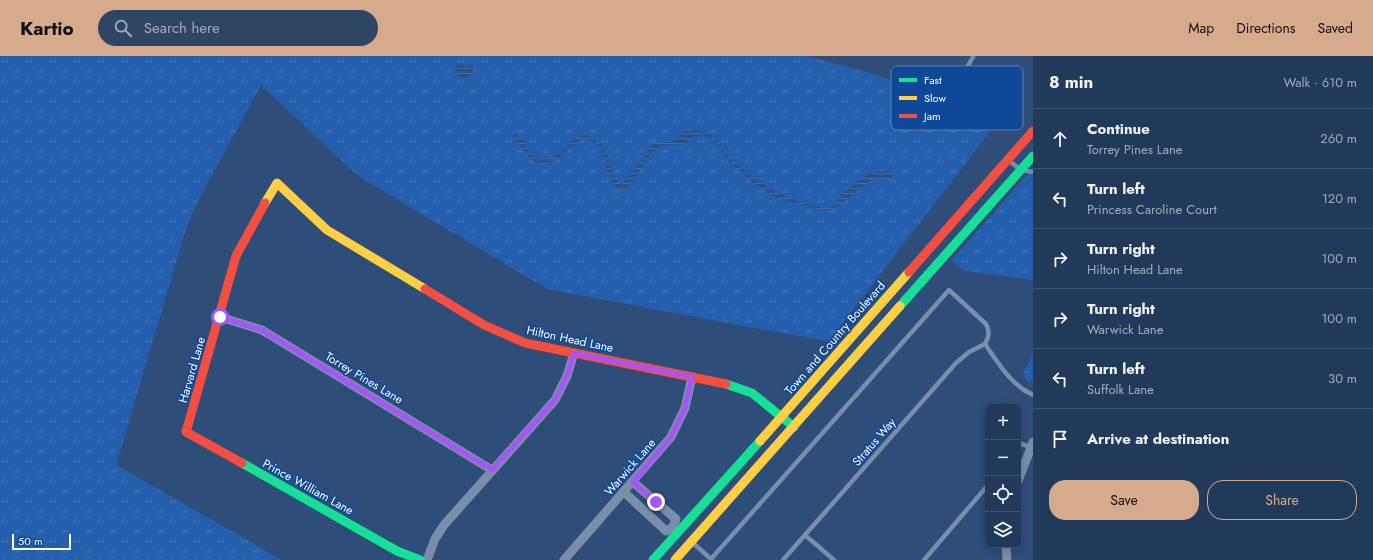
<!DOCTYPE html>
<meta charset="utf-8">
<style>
:root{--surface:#223a5a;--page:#2e4563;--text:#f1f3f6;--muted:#a2adbb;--line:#3f5470;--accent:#d6ab8b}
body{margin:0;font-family:Jost,sans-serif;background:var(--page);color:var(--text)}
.controls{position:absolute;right:12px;bottom:12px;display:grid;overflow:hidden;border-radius:8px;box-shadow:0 2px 10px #0003}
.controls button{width:36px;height:36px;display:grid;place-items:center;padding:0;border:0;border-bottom:1px solid var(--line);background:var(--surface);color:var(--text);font:20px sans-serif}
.scale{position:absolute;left:12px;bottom:10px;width:59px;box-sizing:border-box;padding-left:4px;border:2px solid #fff;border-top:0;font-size:11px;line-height:14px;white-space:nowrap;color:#fff;-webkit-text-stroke:3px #0f4897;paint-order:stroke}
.stop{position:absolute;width:12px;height:12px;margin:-9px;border:3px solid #a855f7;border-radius:50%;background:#fff}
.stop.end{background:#a855f7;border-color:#fff;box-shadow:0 1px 4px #0008}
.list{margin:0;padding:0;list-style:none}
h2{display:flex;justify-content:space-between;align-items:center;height:52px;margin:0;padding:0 16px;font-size:17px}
h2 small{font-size:13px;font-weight:400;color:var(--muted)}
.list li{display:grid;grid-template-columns:26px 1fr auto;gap:12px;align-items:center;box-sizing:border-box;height:60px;padding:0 16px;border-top:1px solid var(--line)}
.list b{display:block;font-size:15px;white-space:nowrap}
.list p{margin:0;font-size:13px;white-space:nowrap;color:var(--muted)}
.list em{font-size:13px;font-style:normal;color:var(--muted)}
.actions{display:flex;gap:8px;padding:12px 16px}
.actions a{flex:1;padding:9px 0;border:1px solid var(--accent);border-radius:16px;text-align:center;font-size:14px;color:var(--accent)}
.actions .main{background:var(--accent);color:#111}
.icon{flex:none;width:22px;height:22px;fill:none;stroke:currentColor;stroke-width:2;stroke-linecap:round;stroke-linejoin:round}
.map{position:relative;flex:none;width:1033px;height:504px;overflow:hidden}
header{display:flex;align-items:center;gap:24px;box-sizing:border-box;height:56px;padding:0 20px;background:var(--accent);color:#111}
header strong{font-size:19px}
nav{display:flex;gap:22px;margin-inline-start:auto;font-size:14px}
.search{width:280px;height:36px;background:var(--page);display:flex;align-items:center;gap:10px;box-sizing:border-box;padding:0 14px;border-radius:22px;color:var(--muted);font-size:15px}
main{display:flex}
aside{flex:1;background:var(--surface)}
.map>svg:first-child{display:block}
</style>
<header>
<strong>Kartio</strong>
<div class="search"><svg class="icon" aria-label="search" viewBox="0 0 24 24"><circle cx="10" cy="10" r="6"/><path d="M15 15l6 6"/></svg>Search here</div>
<nav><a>Map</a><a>Directions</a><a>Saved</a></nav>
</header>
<main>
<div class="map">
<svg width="1033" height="504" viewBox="0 0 1033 504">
<defs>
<pattern id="grass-tufts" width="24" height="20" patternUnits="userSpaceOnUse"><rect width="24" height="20" fill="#245fae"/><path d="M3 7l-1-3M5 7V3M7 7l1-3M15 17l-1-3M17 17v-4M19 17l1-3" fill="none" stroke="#4577ba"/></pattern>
<pattern id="water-rules" width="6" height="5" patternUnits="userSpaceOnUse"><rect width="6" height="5" fill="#29528c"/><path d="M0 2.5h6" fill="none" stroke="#496c9d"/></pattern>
</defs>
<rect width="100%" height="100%" fill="#2e4d78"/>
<!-- grass -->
<g fill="url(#grass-tufts)">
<polygon points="0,0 808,0 867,16 920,34 964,54 991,74 829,285 759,273 547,233 358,120 261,29 197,147 186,173 116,409 282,504 0,504"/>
<polygon points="1033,112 1033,224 965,215 951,205"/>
<polygon points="1033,297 1033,326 1028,326 1023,318"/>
</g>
<!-- water -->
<g fill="url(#water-rules)">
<path d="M473,7V17L466,24L457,20L456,10C460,6 463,9 466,11Z"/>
<path d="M698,74L711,79L716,83L731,104L755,123L783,140L818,151L828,152L835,149L838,145L841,138L849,133L866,119L873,117L879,115L892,116L894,118L891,123C885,124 878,121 873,124C856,132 845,150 827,155L779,143L752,126L729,106L714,84L703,79L698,78L683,88L660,90L653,96L626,133H619C602,119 609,96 594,86C574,73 559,118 535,106C525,101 520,87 511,79V76L516,78L528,88L526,90C533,101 537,107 550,102C570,95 579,65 600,88C609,98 611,116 618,127L622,128L641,106L652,89L658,87L670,86L675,84L684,75Z"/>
</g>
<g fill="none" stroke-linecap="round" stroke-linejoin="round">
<!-- lane -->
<g stroke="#788eab" stroke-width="4.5">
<polyline points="949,40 960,24 973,1"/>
<polyline points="1008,104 1021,114 1033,116"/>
<path d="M985,288C999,308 1010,328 1033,339"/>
<polyline points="1018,387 1031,391"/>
<polyline points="805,479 834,504"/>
<polyline points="693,487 712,504"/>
<path d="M711,503L949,234L986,268C990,276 989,280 985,288"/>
<polyline points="783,504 956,307 969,296 985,288"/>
<polyline points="924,504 988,429"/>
</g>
<!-- street -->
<g stroke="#788eab" stroke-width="9">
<polyline points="220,261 262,274 492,414"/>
<polyline points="1018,425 1033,386"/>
<polyline points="624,436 666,475 673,471 676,463 633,426"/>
<polyline points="1006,489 1007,504"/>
<polyline points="427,504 435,483 444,469 555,344 567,320 574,297"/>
<polyline points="564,504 671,381 685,352 692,321"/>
</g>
<!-- fast -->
<g stroke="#16e098" stroke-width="9">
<polyline points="900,250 1033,100"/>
<polyline points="726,328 752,337 794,371"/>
<polyline points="242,407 397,495 420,504"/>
<polyline points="653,504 760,385"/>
</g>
<!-- slow -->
<g stroke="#ffcf43" stroke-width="9">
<polyline points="265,147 277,127 327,174 425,233"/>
<polyline points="760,385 909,216"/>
<polyline points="675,504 900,250"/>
</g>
<!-- jam -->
<g stroke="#f24e42" stroke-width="9">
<polyline points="909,216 1033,75"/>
<polyline points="425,233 484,269 525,287 726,328"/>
<polyline points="242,407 186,376 236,200 265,147"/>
</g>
</g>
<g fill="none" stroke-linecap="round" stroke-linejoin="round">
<!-- route -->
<polyline stroke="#a855f7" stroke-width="5" points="220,261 262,274 492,414 555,344 567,320 574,297 692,321 685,352 671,381 633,426 656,446"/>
</g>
<g text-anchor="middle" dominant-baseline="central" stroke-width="3" stroke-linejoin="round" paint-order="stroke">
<!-- street labels -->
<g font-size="12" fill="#fff" stroke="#0f4897">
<text transform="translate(835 282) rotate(-49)">Town and Country Boulevard</text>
<text transform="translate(570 283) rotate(12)">Hilton Head Lane</text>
<text transform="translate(192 314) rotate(-74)">Harvard Lane</text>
<text transform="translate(364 322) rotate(31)">Torrey Pines Lane</text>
<text transform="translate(874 386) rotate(-49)">Stratus Way</text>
<text transform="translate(630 411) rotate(-49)">Warwick Lane</text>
<text transform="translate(308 431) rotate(29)">Prince William Lane</text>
</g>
</g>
<!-- legend -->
<rect x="891" y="10" width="132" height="64" rx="6" fill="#0f4897" stroke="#577fb6" stroke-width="1"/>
<rect x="899" y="22" width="18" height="4" fill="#16e098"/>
<rect x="899" y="40" width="18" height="4" fill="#ffcf43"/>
<rect x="899" y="58" width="18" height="4" fill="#f24e42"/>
<g font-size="11" fill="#fff">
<text x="924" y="28">Fast</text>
<text x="924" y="46">Slow</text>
<text x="924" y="64">Jam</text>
</g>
</svg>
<div class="controls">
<button>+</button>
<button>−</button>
<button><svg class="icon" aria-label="locate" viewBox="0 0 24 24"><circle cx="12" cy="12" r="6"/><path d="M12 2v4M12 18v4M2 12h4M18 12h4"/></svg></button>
<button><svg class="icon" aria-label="layers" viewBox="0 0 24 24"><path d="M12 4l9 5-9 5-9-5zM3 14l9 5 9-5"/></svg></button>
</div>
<div class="scale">50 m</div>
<div class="stop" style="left:220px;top:261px"></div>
<div class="stop end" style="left:656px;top:446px"></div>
</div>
<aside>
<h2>8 min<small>Walk · 610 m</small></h2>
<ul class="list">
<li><svg class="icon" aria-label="ahead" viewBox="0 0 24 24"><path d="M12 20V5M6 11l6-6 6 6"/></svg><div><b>Continue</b><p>Torrey Pines Lane</p></div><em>260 m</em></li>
<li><svg class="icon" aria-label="left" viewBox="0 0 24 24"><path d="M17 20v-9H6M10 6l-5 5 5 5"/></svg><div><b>Turn left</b><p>Princess Caroline Court</p></div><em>120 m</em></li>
<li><svg class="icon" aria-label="right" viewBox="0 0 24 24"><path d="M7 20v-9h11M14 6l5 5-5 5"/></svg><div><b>Turn right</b><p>Hilton Head Lane</p></div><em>100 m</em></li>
<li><svg class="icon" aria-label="right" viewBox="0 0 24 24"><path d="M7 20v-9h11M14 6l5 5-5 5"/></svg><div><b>Turn right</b><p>Warwick Lane</p></div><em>100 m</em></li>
<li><svg class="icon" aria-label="left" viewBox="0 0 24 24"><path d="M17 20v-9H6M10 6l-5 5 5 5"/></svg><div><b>Turn left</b><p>Suffolk Lane</p></div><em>30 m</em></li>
<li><svg class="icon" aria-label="arrive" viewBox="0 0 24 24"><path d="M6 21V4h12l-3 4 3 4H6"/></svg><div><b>Arrive at destination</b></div></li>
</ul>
<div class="actions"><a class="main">Save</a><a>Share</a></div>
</aside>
</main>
